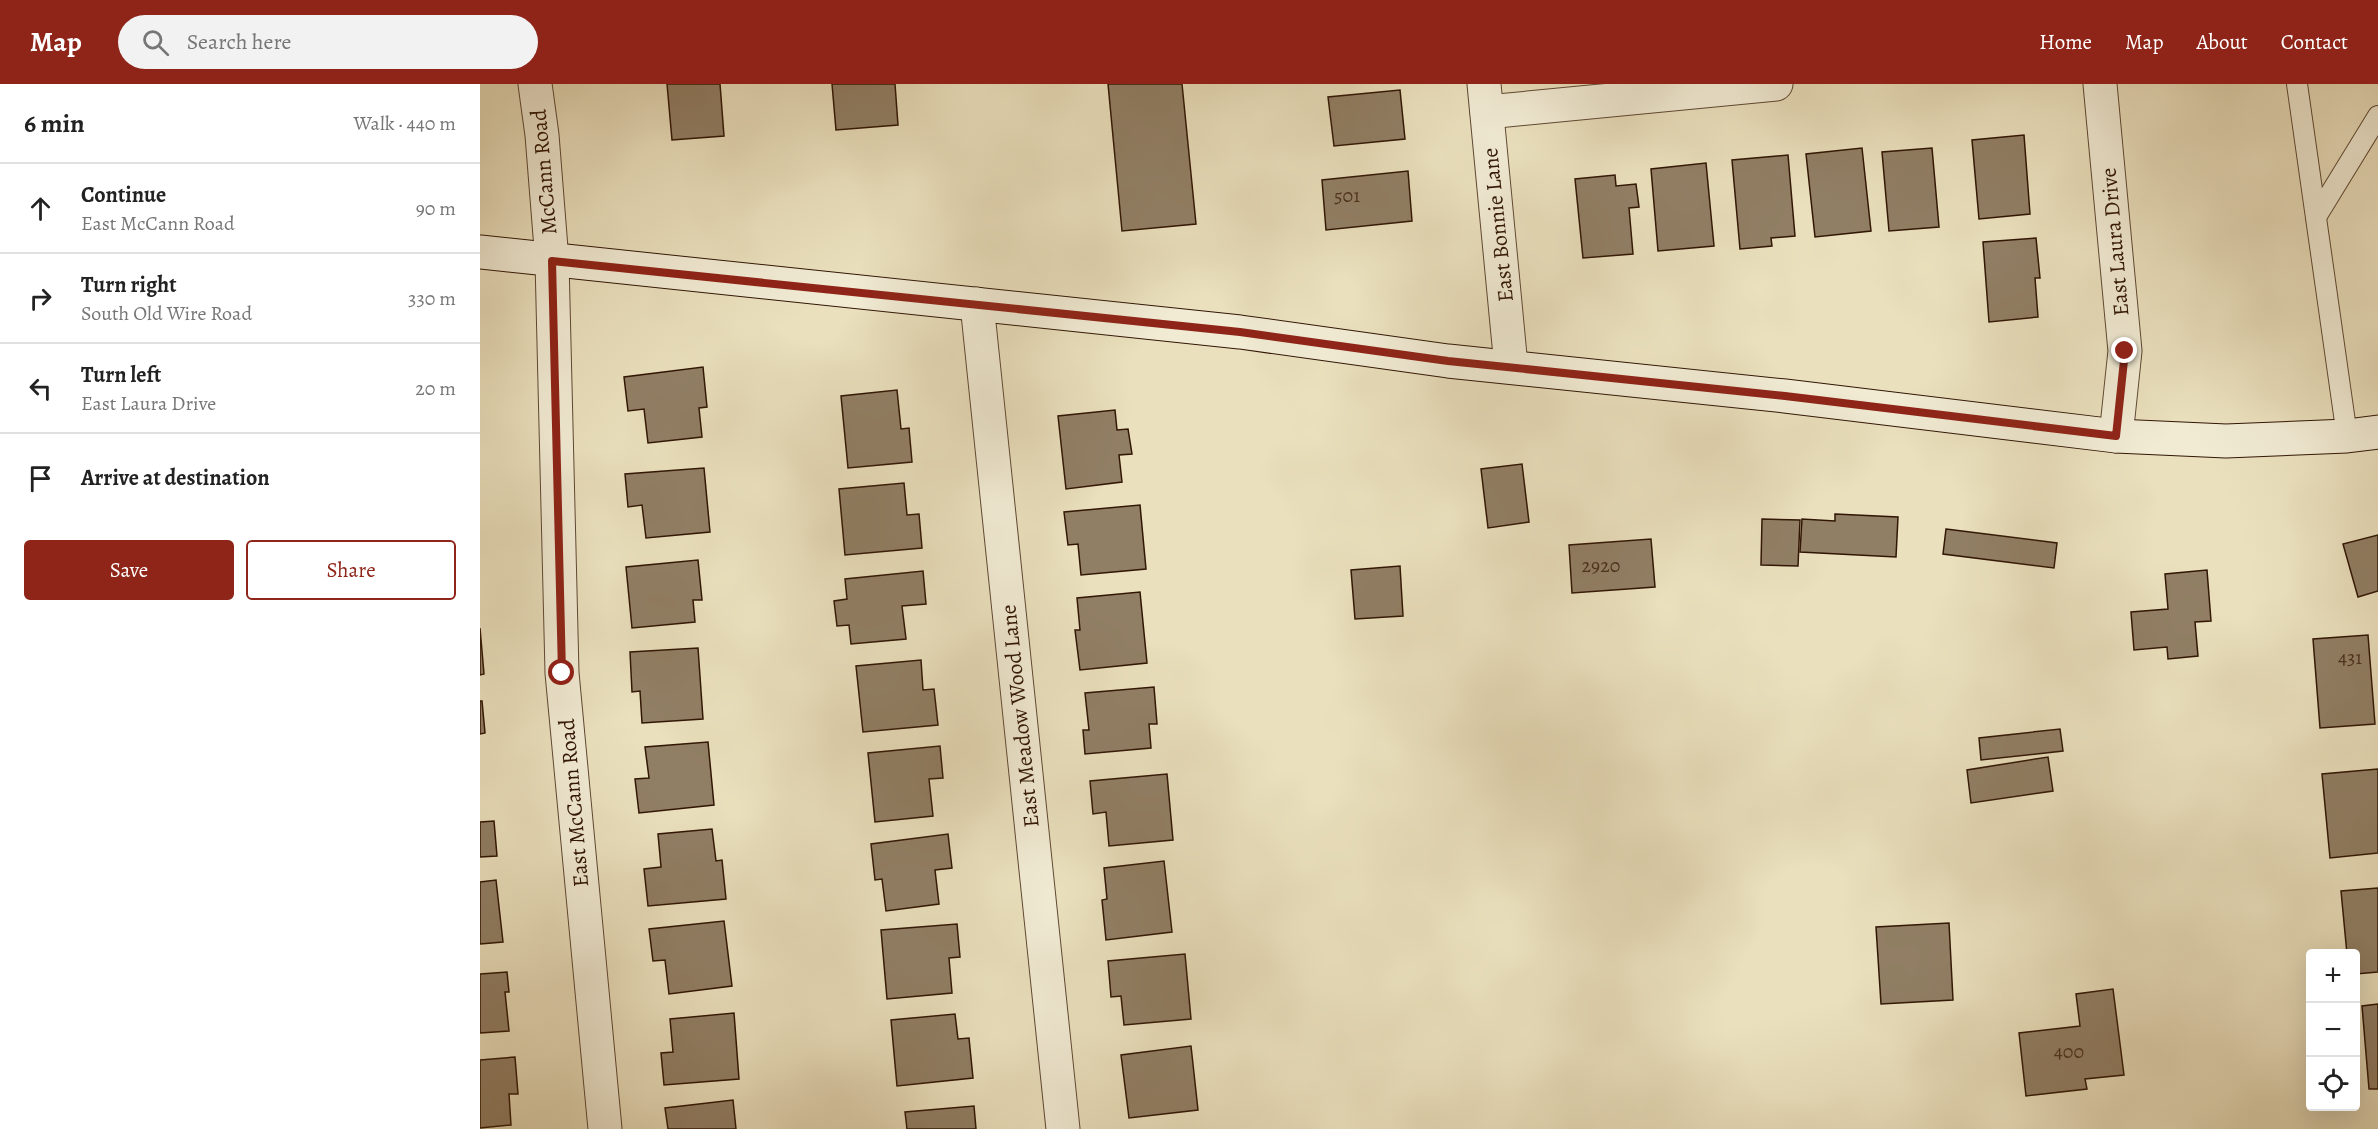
<!DOCTYPE html>
<meta charset="utf-8">
<style>
:root{--surface:#fff;--page:#f2f2f2;--text:#222;--muted:#767676;--line:#e0e0e0;--accent:#8f2418}
body{margin:0;font-family:Alegreya,serif;background:var(--page);color:var(--text)}
.controls{position:absolute;right:18px;bottom:18px;display:grid;overflow:hidden;border-radius:6px;box-shadow:0 6px 24px #0002}
.controls button{width:54px;height:54px;display:grid;place-items:center;padding:0;border:0;border-bottom:2px solid var(--line);background:var(--surface);color:var(--text);font:30px sans-serif}
.stop{position:absolute;width:18px;height:18px;margin:-14px;border:4px solid #8f2418;border-radius:50%;background:#fff}
.stop.end{background:#8f2418;border-color:#fff;box-shadow:0 2px 6px #0008}
.list{margin:0;padding:0;list-style:none}
h2{display:flex;justify-content:space-between;align-items:center;height:78px;margin:0;padding:0 24px;font-size:26px}
h2 small{font-size:20px;font-weight:400;color:var(--muted)}
.list li{display:grid;grid-template-columns:39px 1fr auto;gap:18px;align-items:center;box-sizing:border-box;height:90px;padding:0 24px;border-top:2px solid var(--line)}
.list b{display:block;font-size:22px;white-space:nowrap}
.list p{margin:0;font-size:20px;white-space:nowrap;color:var(--muted)}
.list em{font-size:20px;font-style:normal;color:var(--muted)}
.actions{display:flex;gap:12px;padding:18px 24px}
.actions a{flex:1;padding:14px 0;border:2px solid var(--accent);border-radius:6px;text-align:center;font-size:21px;color:var(--accent)}
.actions .main{background:var(--accent);color:#fff}
.icon{flex:none;width:33px;height:33px;fill:none;stroke:currentColor;stroke-width:2;stroke-linecap:round;stroke-linejoin:round}
.map{position:relative;flex:none;width:1898px;height:1045px;overflow:hidden}
header{display:flex;align-items:center;gap:36px;box-sizing:border-box;height:84px;padding:0 30px;background:var(--accent);color:#fff}
header strong{font-size:28px}
nav{display:flex;gap:33px;margin-inline-start:auto;font-size:21px}
.search{width:420px;height:54px;background:var(--page);display:flex;align-items:center;gap:15px;box-sizing:border-box;padding:0 21px;border-radius:33px;color:var(--muted);font-size:22px}
main{display:flex}
aside{flex:1;background:var(--surface)}
.map>svg:first-child{display:block}
</style>
<header>
<strong>Map</strong>
<div class="search"><svg class="icon" aria-label="search" viewBox="0 0 24 24"><circle cx="10" cy="10" r="6"/><path d="M15 15l6 6"/></svg>Search here</div>
<nav><a>Home</a><a>Map</a><a>About</a><a>Contact</a></nav>
</header>
<main>
<aside>
<h2>6 min<small>Walk · 440 m</small></h2>
<ul class="list">
<li><svg class="icon" aria-label="ahead" viewBox="0 0 24 24"><path d="M12 20V5M6 11l6-6 6 6"/></svg><div><b>Continue</b><p>East McCann Road</p></div><em>90 m</em></li>
<li><svg class="icon" aria-label="right" viewBox="0 0 24 24"><path d="M7 20v-9h11M14 6l5 5-5 5"/></svg><div><b>Turn right</b><p>South Old Wire Road</p></div><em>330 m</em></li>
<li><svg class="icon" aria-label="left" viewBox="0 0 24 24"><path d="M17 20v-9H6M10 6l-5 5 5 5"/></svg><div><b>Turn left</b><p>East Laura Drive</p></div><em>20 m</em></li>
<li><svg class="icon" aria-label="arrive" viewBox="0 0 24 24"><path d="M6 21V4h12l-3 4 3 4H6"/></svg><div><b>Arrive at destination</b></div></li>
</ul>
<div class="actions"><a class="main">Save</a><a>Share</a></div>
</aside>
<div class="map">
<svg width="1898" height="1045" viewBox="0 0 1898 1045">
<rect width="100%" height="100%" fill="#eae0bd"/>
<filter id="stains"><feTurbulence type="fractalNoise" baseFrequency=".00333" numOctaves="4"/><feColorMatrix values="0 0 0 0 .2 0 0 0 0 .09 0 0 0 0 .02 0 0 0 .5 -.17"/></filter>
<radialGradient id="worn" r=".72"><stop offset=".6" stop-color="#630" stop-opacity="0"/><stop offset="1" stop-color="#630" stop-opacity=".3"/></radialGradient>
<!-- building -->
<g fill="#917f65" stroke="#311605" stroke-width="1.5">
<polygon points="187,0 240,0 244,52 192,56"/>
<polygon points="352,0 415,0 418,41 356,46"/>
<polygon points="628,0 702,0 716,140 642,147"/>
<polygon points="920,6 925,55 854,62 848,13"/>
<polygon points="1544,51 1550,130 1499,135 1492,56"/>
<polygon points="1382,64 1391,147 1335,153 1326,70"/>
<polygon points="1452,64 1459,143 1409,147 1402,68"/>
<polygon points="1308,71 1315,152 1291,154 1292,162 1260,165 1252,76"/>
<polygon points="1226,79 1234,162 1178,167 1171,85"/>
<polygon points="928,87 932,137 846,146 842,96"/>
<polygon points="1135,91 1136,102 1156,100 1159,123 1149,124 1153,170 1103,174 1095,95"/>
<polygon points="1556,154 1560,194 1555,194 1558,233 1509,238 1503,158"/>
<polygon points="223,283 227,323 219,324 222,353 168,359 164,325 148,327 144,293"/>
<polygon points="417,306 421,345 429,344 432,378 368,384 361,312"/>
<polygon points="635,326 637,346 648,345 652,370 639,371 642,398 586,405 578,332"/>
<polygon points="1042,380 1049,438 1008,444 1001,385"/>
<polygon points="224,384 230,448 166,454 162,421 148,423 145,390"/>
<polygon points="424,399 427,431 439,430 442,464 365,471 359,405"/>
<polygon points="660,421 666,485 601,491 598,460 588,461 584,428"/>
<polygon points="1355,430 1418,433 1416,473 1320,468 1322,435 1355,437"/>
<polygon points="1282,435 1320,436 1318,482 1281,481"/>
<polygon points="1466,445 1577,459 1574,484 1463,470"/>
<polygon points="1898,451 1898,507 1878,513 1863,460"/>
<polygon points="1171,455 1175,503 1092,509 1089,461"/>
<polygon points="218,476 222,516 213,516 215,538 152,544 146,483"/>
<polygon points="920,482 923,532 875,535 871,486"/>
<polygon points="1727,486 1731,537 1715,538 1718,572 1688,575 1687,563 1654,566 1651,528 1688,525 1685,490"/>
<polygon points="443,487 446,520 422,522 426,555 371,560 369,541 357,542 354,517 367,515 365,495"/>
<polygon points="660,508 667,579 600,586 595,546 600,546 597,514"/>
<polygon points="0,544 4,590 0,591"/>
<polygon points="1888,551 1895,640 1840,644 1833,555"/>
<polygon points="218,564 223,635 162,639 160,607 152,608 150,568"/>
<polygon points="441,576 443,606 454,605 458,641 383,648 376,582"/>
<polygon points="674,603 677,640 669,640 671,664 605,670 603,646 609,646 605,609"/>
<polygon points="0,617 2,617 5,649 0,650"/>
<polygon points="1580,645 1583,667 1501,676 1499,654"/>
<polygon points="228,658 234,721 159,729 155,695 169,694 165,663"/>
<polygon points="460,662 463,694 449,695 453,732 395,738 388,669"/>
<polygon points="1568,673 1573,707 1491,719 1487,686"/>
<polygon points="1898,685 1898,769 1850,774 1842,690"/>
<polygon points="687,690 693,756 629,762 626,728 613,730 610,697"/>
<polygon points="14,737 17,772 0,773 0,738"/>
<polygon points="232,745 236,777 242,776 246,815 168,822 164,785 181,783 178,750"/>
<polygon points="468,750 472,784 455,786 459,820 406,827 402,795 395,796 391,760"/>
<polygon points="684,777 692,848 626,856 622,816 627,815 624,784"/>
<polygon points="16,796 23,858 0,860 0,798"/>
<polygon points="1898,804 1898,888 1876,890 1876,870 1867,870 1861,807"/>
<polygon points="244,837 252,902 189,910 185,876 173,877 169,845"/>
<polygon points="1469,839 1473,916 1401,920 1396,843"/>
<polygon points="477,840 480,873 469,874 472,909 407,915 401,846"/>
<polygon points="705,870 711,935 644,941 641,912 631,913 628,877"/>
<polygon points="27,888 29,908 25,908 29,947 0,949 0,890"/>
<polygon points="1633,905 1644,991 1605,995 1607,1005 1546,1012 1539,949 1600,942 1596,910"/>
<polygon points="1898,920 1898,1005 1889,1005 1882,922"/>
<polygon points="254,929 259,995 184,1001 181,969 193,968 190,935"/>
<polygon points="475,930 478,955 489,954 493,994 417,1002 411,936"/>
<polygon points="711,962 718,1026 649,1034 641,971"/>
<polygon points="35,973 38,1010 29,1010 31,1041 0,1044 0,976"/>
<polygon points="253,1016 256,1045 188,1045 185,1024"/>
<polygon points="494,1022 496,1045 427,1045 425,1028"/>
</g>
<g fill="none" stroke-linecap="round" stroke-linejoin="round">
<defs>
<g id="lane">
<polyline points="1817,0 1867,352"/>
<polyline points="1836,133 1898,32"/>
</g>
<g id="street">
<polyline points="55,0 62,51 72,177 82,589 125,1045"/>
<polyline points="1004,0 1031,282"/>
<polyline points="1620,0 1645,267 1636,352"/>
<polyline points="1007,28 1296,0"/>
<polyline points="497,220 583,1045"/>
</g>
<polyline id="secondary" points="0,168 760,248 968,277 1305,312 1636,352 1746,357 1867,352 1898,348"/>
</defs>
<!-- lane casing -->
<use href="#lane" stroke="#5f4833" stroke-width="22"/>
<!-- street casing -->
<use href="#street" stroke="#5f4833" stroke-width="35"/>
<!-- secondary casing -->
<use href="#secondary" stroke="#311605" stroke-width="35"/>
<!-- lane -->
<use href="#lane" stroke="#f1ebd4" stroke-width="20"/>
<!-- street -->
<use href="#street" stroke="#f1ebd4" stroke-width="33"/>
<!-- secondary -->
<use href="#secondary" stroke="#f1ebd4" stroke-width="33"/>
</g>
<g fill="none" stroke-linecap="round" stroke-linejoin="round">
<!-- route -->
<polyline stroke="#8f2418" stroke-width="8" points="82,589 72,177 760,248 968,277 1305,312 1636,352 1645,267"/>
</g>
<g text-anchor="middle" dominant-baseline="central" stroke-width="4.5" stroke-linejoin="round" paint-order="stroke">
<!-- number labels -->
<g font-size="20" fill="#49301d">
<text x="867" y="111">501</text>
<text x="1121" y="481">2920</text>
<text x="1870" y="573">431</text>
<text x="1589" y="967">400</text>
</g>
<!-- street labels -->
<g font-size="22" fill="#311605" stroke="#f1ebd4">
<text transform="translate(64 88) rotate(-95)">McCann Road</text>
<text transform="translate(1018 141) rotate(-96)">East Bonnie Lane</text>
<text transform="translate(1635 158) rotate(-95)">East Laura Drive</text>
<text transform="translate(540 632) rotate(-96)">East Meadow Wood Lane</text>
<text transform="translate(94 719) rotate(-95)">East McCann Road</text>
</g>
</g>
<rect width="100%" height="100%" filter="url(#stains)"/>
<rect width="100%" height="100%" fill="url(#worn)"/>
</svg>
<div class="controls">
<button>+</button>
<button>−</button>
<button><svg class="icon" aria-label="locate" viewBox="0 0 24 24"><circle cx="12" cy="12" r="6"/><path d="M12 2v4M12 18v4M2 12h4M18 12h4"/></svg></button>
</div>
<div class="stop" style="left:82px;top:589px"></div>
<div class="stop end" style="left:1645px;top:267px"></div>
</div>
</main>
